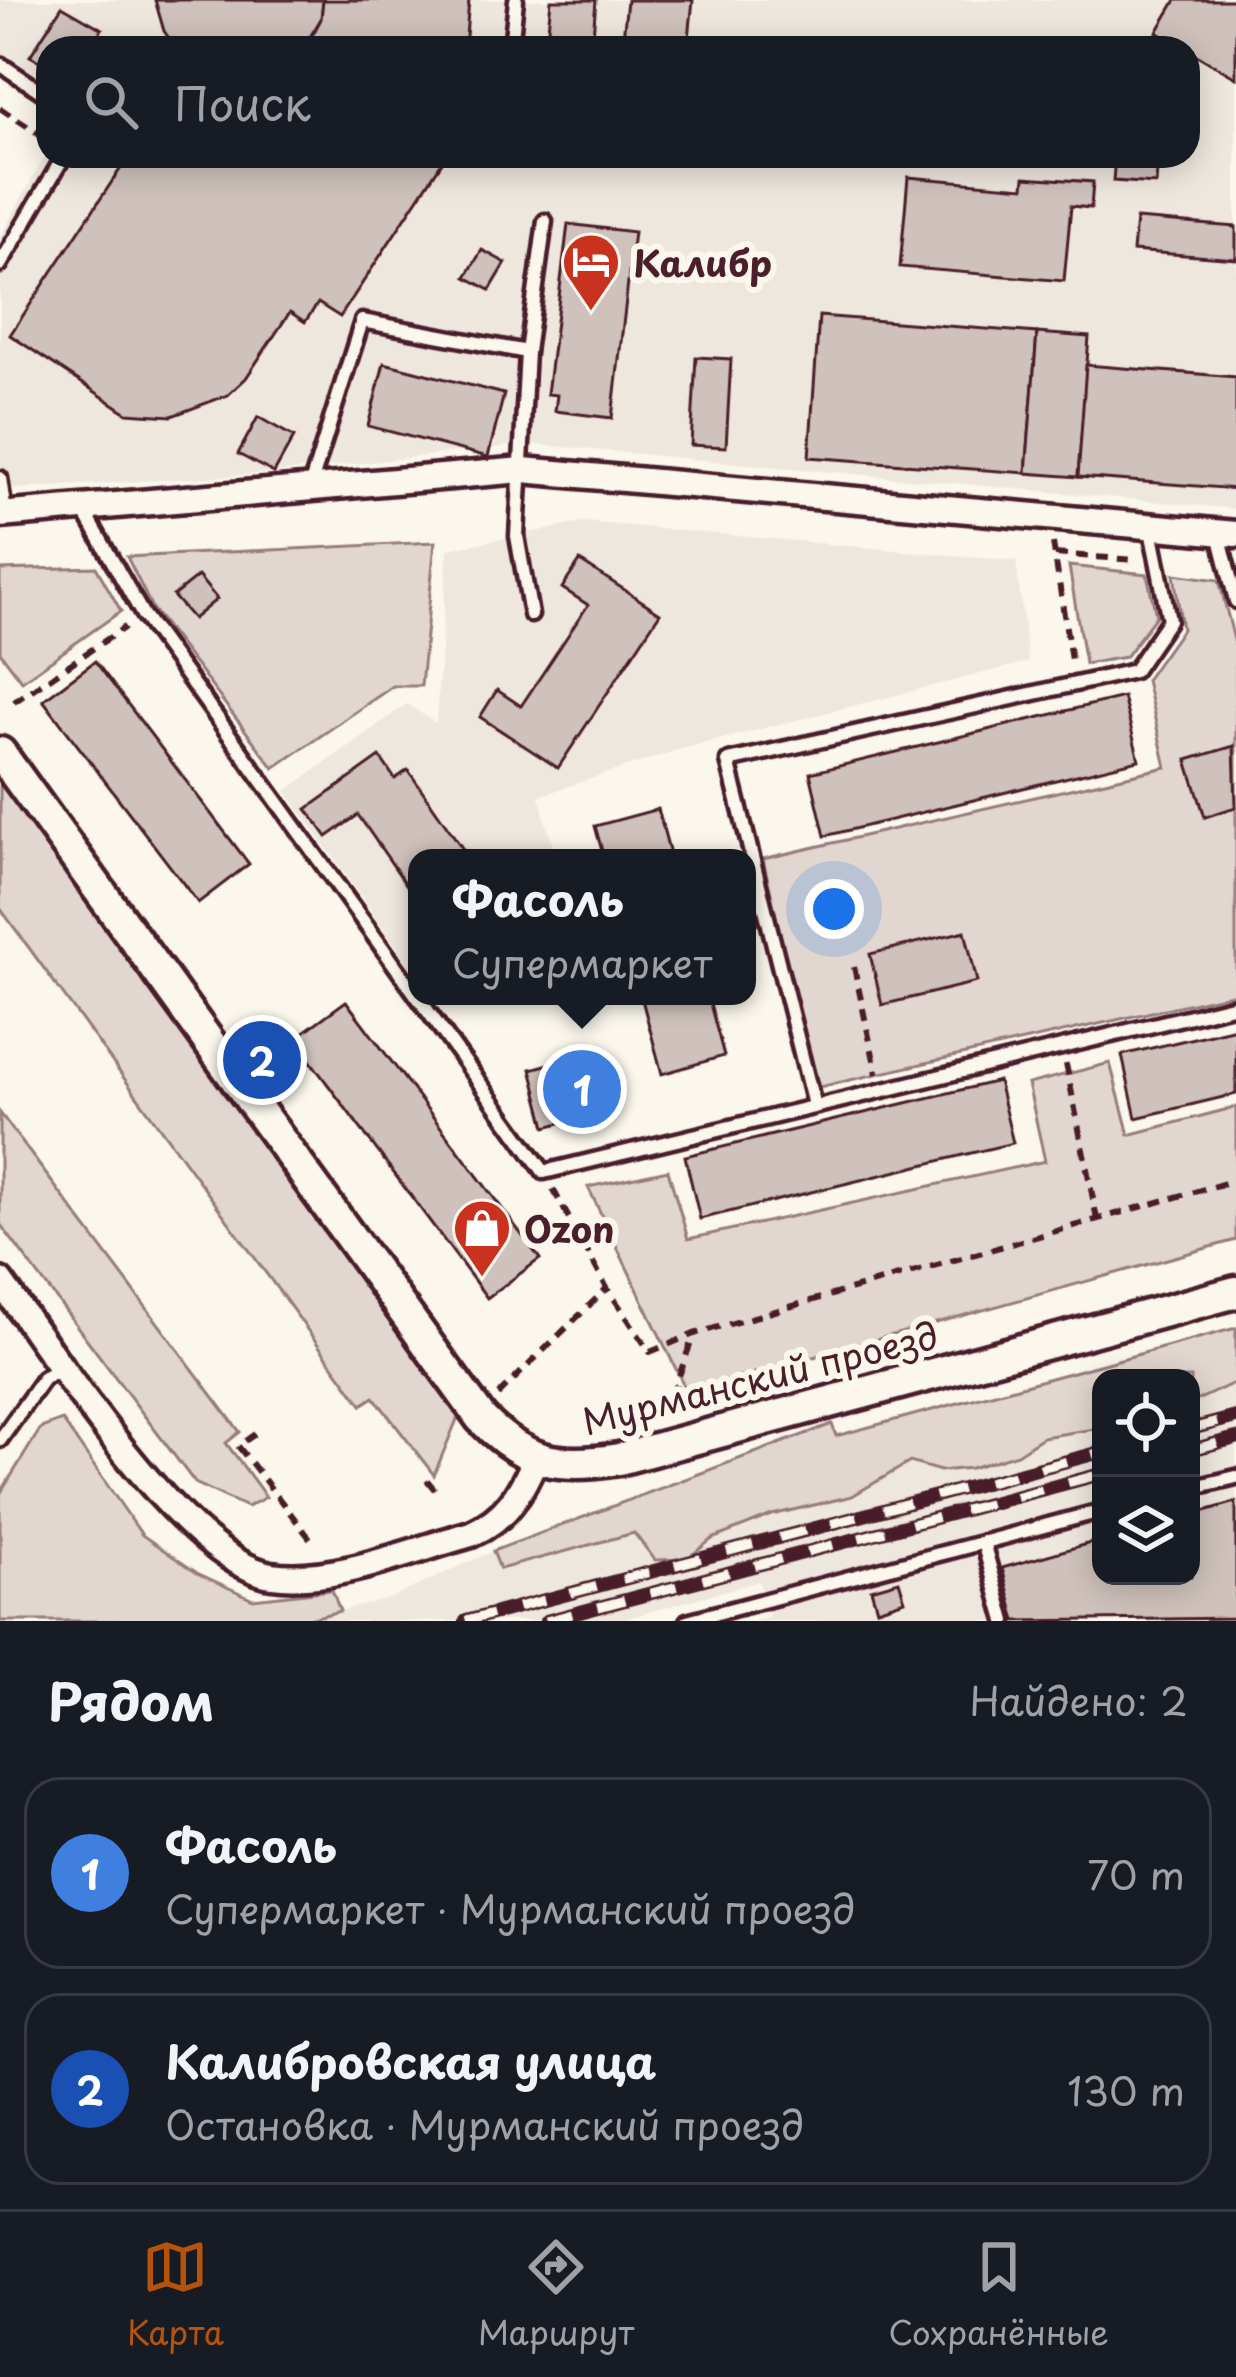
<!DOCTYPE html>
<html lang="ru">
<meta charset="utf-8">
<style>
:root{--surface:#171b24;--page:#20242c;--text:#f1f3f6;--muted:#9ea1a6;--line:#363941;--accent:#b45309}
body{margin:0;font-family:"Playpen Sans",sans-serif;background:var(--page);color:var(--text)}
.controls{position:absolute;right:36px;bottom:36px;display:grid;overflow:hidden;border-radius:24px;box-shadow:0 6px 30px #0003}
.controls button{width:108px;height:108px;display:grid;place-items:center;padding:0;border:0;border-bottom:3px solid var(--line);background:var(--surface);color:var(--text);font:60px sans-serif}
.you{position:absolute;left:834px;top:909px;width:42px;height:42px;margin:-30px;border:9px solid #fff;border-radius:50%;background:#1a73e8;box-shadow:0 0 0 18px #1a73e833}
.badge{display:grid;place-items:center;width:78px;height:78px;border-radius:50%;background:var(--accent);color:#fff;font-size:39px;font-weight:700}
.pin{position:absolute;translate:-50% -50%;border:6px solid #fff;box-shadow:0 3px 12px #0006}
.popup{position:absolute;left:408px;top:849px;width:348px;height:156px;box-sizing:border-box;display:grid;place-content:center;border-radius:24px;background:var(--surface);filter:drop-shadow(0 3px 9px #0005);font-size:39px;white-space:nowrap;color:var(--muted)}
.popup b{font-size:45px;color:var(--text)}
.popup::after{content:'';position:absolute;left:50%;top:100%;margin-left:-24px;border:24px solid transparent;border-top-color:var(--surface)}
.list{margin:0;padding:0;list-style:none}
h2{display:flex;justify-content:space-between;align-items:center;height:156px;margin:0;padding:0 48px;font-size:51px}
h2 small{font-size:39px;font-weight:400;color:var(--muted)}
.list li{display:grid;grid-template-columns:78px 1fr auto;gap:36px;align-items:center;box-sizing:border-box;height:192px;margin:0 24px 24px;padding:0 24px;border:3px solid var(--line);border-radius:36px}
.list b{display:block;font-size:45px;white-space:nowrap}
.list p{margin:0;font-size:39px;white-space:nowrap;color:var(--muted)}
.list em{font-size:39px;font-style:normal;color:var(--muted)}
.icon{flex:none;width:66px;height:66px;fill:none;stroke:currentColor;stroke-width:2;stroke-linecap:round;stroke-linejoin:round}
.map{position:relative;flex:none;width:1236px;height:1621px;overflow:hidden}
.search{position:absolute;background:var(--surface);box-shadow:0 6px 30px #0003;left:36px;right:36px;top:36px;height:132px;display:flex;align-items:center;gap:30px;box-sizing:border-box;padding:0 42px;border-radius:36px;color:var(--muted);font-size:45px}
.sheet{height:588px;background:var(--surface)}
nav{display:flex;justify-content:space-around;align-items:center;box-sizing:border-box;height:168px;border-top:3px solid var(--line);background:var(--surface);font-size:33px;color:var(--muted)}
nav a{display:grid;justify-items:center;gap:6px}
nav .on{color:var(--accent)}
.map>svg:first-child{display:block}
</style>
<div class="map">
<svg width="1236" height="1621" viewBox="0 0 1236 1621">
<rect width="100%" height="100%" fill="#fbf7ec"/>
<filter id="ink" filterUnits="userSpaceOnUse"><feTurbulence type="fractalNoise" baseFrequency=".00833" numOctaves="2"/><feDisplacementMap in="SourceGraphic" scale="24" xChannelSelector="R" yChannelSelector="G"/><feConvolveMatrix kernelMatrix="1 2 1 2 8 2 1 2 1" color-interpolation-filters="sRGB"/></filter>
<g filter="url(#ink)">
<!-- built -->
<g fill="#eee7de">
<polygon points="0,0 1236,0 1236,509 530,444 274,473 0,490 0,237 48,150 48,156 1188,156 1188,48 48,48 48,86 0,53"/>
<polygon points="586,522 1016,561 1028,662 681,749 539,796 556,858 417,858 417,976 286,791 407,704 436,723 448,549"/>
<polygon points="1236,1365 1236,1621 755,1621 769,1616 759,1581 617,1621 301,1621 391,1598 493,1551 496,1556 1101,1401 1101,1576 1191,1576 1191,1378"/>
</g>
<!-- green -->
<g fill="#e2d7d0" stroke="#967b7e" stroke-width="3">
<polygon points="435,542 421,686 393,686 274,768 153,610 127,557"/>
<polygon points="1069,566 1147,574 1156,616 1125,657 1085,664"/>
<polygon points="96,567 121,611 22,681 0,652 0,570"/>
<polygon points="1174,574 1219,580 1236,648 1236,993 815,1088 763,859 1166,767 1146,680 1182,629"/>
<polygon points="0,781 458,1417 434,1475 374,1397 362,1405 0,908"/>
<polygon points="1110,1063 1129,1135 1236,1107 1236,1240 687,1392 588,1187 668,1170 688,1239 1045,1161 1028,1084"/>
<polygon points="0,1113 240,1432 226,1443 266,1497 247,1507 195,1483 0,1224"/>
<polygon points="1236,1328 1236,1382 1191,1403 1191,1378 1101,1378 1101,1428 1043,1437 1017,1454 971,1468 940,1471 910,1462 852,1496 772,1515 712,1539 687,1559 655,1560 634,1533 500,1569 493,1551 832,1424 836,1436"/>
<polygon points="62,1420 142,1535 197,1573 253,1599 332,1590 340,1611 301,1621 0,1621 0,1494 41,1428"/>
</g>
<!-- building -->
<g fill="#cfc2bc" stroke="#4a1f2b" stroke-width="3">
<polygon points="155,0 323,0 321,19 303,48 176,48 164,31"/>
<polygon points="323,0 469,0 465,48 311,48 307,45 321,19"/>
<polygon points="551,0 596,0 592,48 546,48"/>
<polygon points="627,0 693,0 688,48 622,48"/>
<polygon points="1176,0 1236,0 1236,78 1157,32"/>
<polygon points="62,6 102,29 90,48 48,48 48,66 30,56"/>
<polygon points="129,156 446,156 340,317 318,303 305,322 290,312 246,378 228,395 172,416 127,413 10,335"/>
<polygon points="1115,156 1158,157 1156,184 1113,181"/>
<polygon points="908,177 1024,187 1025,177 1093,182 1091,208 1071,206 1064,281 900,267"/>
<polygon points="1136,219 1236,227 1236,259 1133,251"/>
<polygon points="568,224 634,232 612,418 555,411 557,395 547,394"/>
<polygon points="482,250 506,263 490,290 466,277"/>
<polygon points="819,316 1037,333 1026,473 809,457"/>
<polygon points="1037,333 1089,337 1078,477 1026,473"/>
<polygon points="696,357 731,359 726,447 691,445"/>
<polygon points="384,363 504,394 488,457 368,426"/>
<polygon points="1086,365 1236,377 1236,489 1078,477"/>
<polygon points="258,417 294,437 274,473 238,454"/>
<polygon points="580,561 660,613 558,768 480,717 497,690 521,706 588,605 562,588"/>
<polygon points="198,576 217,599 193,619 173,596"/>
<polygon points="95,661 249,864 198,903 43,700"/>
<polygon points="1123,697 1139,760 825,836 810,773"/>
<polygon points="1234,746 1236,807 1205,817 1187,760"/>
<polygon points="380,757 395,779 408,770 469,858 417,858 417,900 358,815 327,837 307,809"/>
<polygon points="658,809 671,858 604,858 595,826"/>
<polygon points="965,931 977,982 882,1005 870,954"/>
<polygon points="641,996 708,996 724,1056 662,1074"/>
<polygon points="346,1001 540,1259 487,1298 294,1039"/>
<polygon points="1236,1028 1236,1094 1136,1118 1122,1055"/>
<polygon points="599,1050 615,1108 546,1127 531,1069"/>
<polygon points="998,1081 1013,1143 700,1219 685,1156"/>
<polygon points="1236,1502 1236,1618 1016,1621 1002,1568 1101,1540 1101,1576 1191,1576 1191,1515"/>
<polygon points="899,1581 905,1600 877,1609 871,1589"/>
</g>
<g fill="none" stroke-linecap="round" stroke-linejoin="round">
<defs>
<g id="service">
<polyline points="511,48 516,0"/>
<polyline points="0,64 48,96"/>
<polyline points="0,265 64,156"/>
<polyline points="527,352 545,221"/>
<polyline points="0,478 5,513"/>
<polyline points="310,487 362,321 527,352 517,536 531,615"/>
<polyline points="82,507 143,615 417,996"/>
<polyline points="1219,534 1236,601"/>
<polyline points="417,996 544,1172 1236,1005"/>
<polyline points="814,1105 728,761 1134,671 1169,620 1150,525"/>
<polyline points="0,1440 43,1379 62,1366"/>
<polyline points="1191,1488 1236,1477"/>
<polyline points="983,1542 1005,1621"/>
<polyline points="687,1621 1101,1511"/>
</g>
<g id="minor">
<polyline points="0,515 523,470 1236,534"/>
<path d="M0,1281C53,1353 184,1562 272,1575C332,1584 413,1550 471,1534C507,1518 520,1494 536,1458"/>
</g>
<path id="tertiary" d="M0,753L481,1418C524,1463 559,1469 619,1459L1236,1292"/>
</defs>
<!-- service casing -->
<use href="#service" stroke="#4a1f2b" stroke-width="21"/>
<!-- minor casing -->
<use href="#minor" stroke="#4a1f2b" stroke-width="33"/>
<!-- tertiary casing -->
<use href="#tertiary" stroke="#4a1f2b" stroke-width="39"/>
<!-- path -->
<g stroke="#4a1f2b" stroke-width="6" stroke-dasharray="12 9" stroke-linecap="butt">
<polyline points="0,108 48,140"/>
<polyline points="1053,543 1072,667"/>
<polyline points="1055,554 1135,560"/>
<polyline points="14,702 125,627"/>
<polyline points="854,967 877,1074"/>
<polyline points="1066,1064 1097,1219"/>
<polyline points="553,1189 607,1288 650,1352 694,1334 1236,1180"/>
<polyline points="498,1395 607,1288"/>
<polyline points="665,1415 694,1334"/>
<polyline points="255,1434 238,1446 312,1541"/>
<polyline points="427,1480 439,1495"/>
</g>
<!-- service -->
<use href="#service" stroke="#fbf7ec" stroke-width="12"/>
<!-- minor -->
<use href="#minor" stroke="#fbf7ec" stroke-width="24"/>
<!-- tertiary -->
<use href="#tertiary" stroke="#fbf7ec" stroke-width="30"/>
<defs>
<g id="rail">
<polyline points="1191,1429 1236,1417"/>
<polyline points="1191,1450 1236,1438"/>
<polyline points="466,1621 1101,1452"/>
<polyline points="546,1621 1101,1474"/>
</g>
</defs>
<!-- rail casing -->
<use href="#rail" stroke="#4a1f2b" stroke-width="14"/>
<!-- rail -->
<use href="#rail" stroke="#fbf7ec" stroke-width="9" stroke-dasharray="27" stroke-linecap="butt"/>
</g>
</g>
<!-- icons -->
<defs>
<symbol id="hotel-pin" viewBox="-11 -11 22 30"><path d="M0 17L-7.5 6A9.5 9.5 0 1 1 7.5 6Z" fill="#c8321e" stroke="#fbf7ec"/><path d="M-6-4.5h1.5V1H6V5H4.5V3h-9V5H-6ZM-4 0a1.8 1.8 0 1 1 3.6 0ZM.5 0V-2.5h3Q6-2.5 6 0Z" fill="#fff"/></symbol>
<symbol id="shop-pin" viewBox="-11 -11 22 30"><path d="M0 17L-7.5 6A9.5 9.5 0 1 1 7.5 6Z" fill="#c8321e" stroke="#fbf7ec"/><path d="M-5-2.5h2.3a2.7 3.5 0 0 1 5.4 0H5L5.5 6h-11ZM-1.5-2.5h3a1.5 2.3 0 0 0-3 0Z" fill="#fff"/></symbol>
</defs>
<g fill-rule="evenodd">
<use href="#hotel-pin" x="558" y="229" width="66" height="90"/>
<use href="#shop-pin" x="449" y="1195" width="66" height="90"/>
</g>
<g text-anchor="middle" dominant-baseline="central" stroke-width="12" stroke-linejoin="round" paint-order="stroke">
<!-- poi labels -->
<g font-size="36" font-weight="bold" fill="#4a1f2b" stroke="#fbf7ec" text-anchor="start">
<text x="633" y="262">Калибр</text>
<text x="524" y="1228">Ozon</text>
</g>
<!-- street labels -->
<g font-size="36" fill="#4a1f2b" stroke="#fbf7ec">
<text transform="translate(760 1377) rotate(-14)">Мурманский проезд</text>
</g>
</g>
</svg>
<div class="controls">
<button><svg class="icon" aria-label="locate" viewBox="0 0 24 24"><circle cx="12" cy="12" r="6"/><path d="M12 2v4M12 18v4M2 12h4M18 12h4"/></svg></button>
<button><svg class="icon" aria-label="layers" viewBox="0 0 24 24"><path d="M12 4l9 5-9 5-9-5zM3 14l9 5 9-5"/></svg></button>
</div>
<div class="you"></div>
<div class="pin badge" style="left:582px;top:1089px;background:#3f7fe0">1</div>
<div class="popup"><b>Фасоль</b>Супермаркет</div>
<div class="pin badge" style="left:262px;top:1060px;background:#1a4fb4">2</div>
<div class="search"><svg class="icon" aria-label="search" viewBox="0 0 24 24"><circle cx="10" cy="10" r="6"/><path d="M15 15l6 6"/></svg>Поиск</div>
</div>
<section class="sheet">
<h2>Рядом<small>Найдено: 2</small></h2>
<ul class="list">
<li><span class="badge" style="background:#3f7fe0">1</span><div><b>Фасоль</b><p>Супермаркет · Мурманский проезд</p></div><em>70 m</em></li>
<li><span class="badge" style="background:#1a4fb4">2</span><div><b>Калибровская улица</b><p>Остановка · Мурманский проезд</p></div><em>130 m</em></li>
</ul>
</section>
<nav>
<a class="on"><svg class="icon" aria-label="map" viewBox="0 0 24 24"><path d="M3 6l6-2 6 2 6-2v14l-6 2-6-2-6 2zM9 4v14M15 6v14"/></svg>Карта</a>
<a><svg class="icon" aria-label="directions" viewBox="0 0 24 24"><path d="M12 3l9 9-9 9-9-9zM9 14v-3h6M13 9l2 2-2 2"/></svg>Маршрут</a>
<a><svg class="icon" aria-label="saved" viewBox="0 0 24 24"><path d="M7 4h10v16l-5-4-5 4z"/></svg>Сохранённые</a>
</nav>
